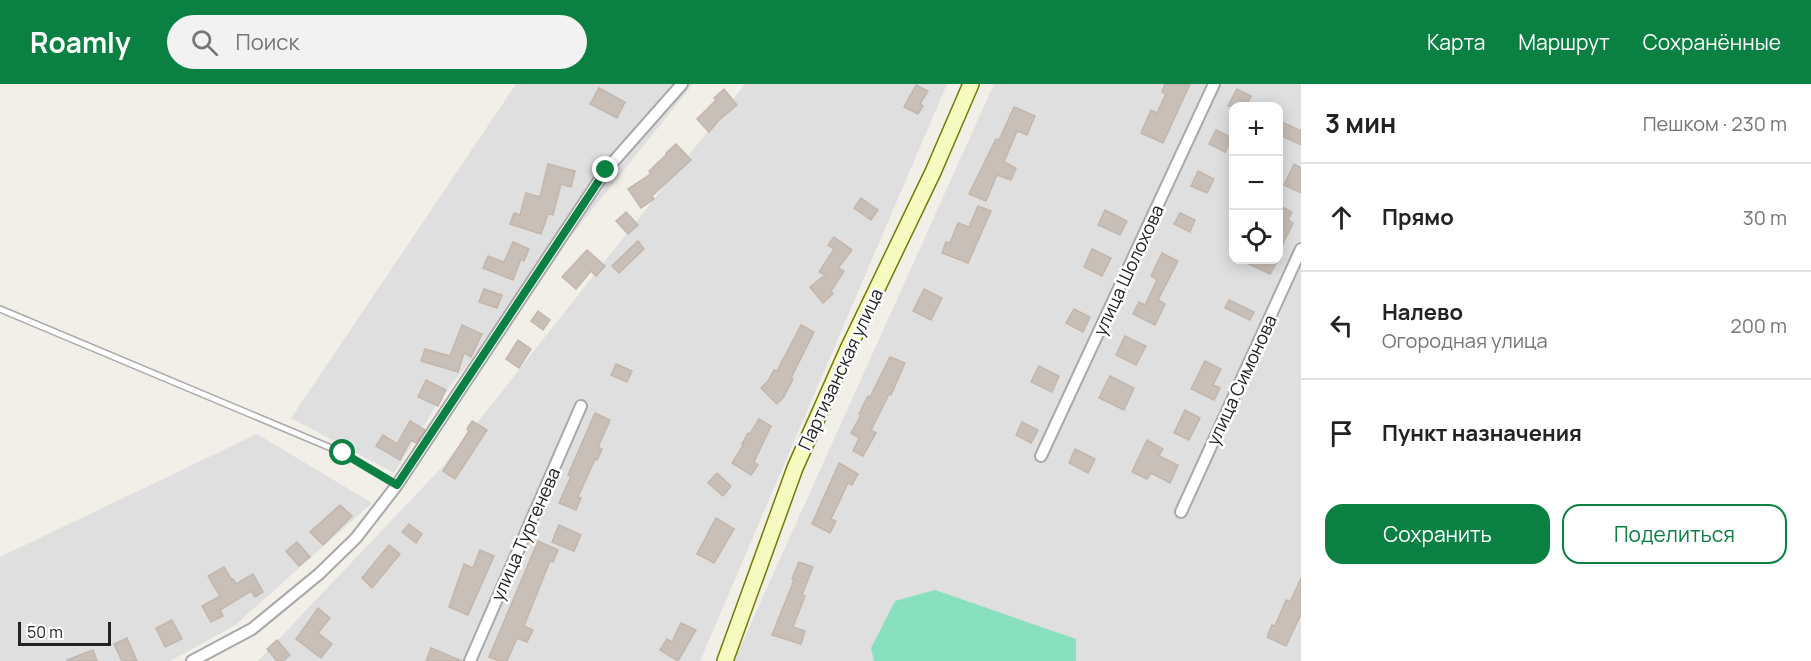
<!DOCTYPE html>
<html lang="ru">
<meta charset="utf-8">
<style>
:root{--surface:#fff;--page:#f2f2f2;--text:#222;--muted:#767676;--line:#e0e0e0;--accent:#0b8043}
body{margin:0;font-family:Manrope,sans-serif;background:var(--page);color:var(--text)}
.controls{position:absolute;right:18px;top:18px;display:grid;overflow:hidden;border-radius:12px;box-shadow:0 3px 15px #0003}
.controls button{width:54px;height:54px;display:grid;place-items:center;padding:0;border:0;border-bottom:2px solid var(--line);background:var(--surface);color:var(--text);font:30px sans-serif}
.scale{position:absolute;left:18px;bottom:15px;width:93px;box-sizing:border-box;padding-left:6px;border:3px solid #222;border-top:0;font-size:16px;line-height:21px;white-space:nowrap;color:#222;-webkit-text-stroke:4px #fff;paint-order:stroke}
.stop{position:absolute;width:18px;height:18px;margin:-14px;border:4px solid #0b8043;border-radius:50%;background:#fff}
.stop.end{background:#0b8043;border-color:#fff;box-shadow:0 2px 6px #0008}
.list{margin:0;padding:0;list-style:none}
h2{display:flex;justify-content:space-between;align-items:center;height:78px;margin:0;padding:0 24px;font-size:26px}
h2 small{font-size:20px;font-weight:400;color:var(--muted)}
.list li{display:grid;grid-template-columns:39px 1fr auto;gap:18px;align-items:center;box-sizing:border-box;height:108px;padding:0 24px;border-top:2px solid var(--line)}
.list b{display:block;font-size:22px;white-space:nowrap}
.list p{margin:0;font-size:20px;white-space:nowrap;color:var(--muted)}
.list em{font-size:20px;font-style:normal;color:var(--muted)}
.actions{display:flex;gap:12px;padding:18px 24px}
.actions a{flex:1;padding:14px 0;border:2px solid var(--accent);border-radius:18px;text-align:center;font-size:21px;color:var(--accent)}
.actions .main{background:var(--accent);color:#fff}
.icon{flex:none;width:33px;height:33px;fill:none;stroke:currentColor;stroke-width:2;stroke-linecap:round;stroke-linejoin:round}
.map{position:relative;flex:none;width:1301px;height:577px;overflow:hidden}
header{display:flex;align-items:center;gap:36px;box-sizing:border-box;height:84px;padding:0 30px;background:var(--accent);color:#fff}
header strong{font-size:28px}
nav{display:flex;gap:33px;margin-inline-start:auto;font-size:21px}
.search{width:420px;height:54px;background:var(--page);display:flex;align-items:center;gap:15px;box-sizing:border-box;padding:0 21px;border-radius:33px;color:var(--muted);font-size:22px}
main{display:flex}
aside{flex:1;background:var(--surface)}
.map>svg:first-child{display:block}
</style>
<header>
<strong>Roamly</strong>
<div class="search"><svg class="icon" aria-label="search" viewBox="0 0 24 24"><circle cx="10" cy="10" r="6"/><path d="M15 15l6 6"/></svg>Поиск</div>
<nav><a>Карта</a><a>Маршрут</a><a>Сохранённые</a></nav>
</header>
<main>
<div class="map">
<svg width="1301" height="577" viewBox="0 0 1301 577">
<rect width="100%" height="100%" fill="#f2efe9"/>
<!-- residential -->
<g fill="#e0dfdf" fill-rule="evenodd">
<polygon points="516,0 693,0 443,311 394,389 291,334"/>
<polygon points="745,0 947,0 700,577 258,577 443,382"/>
<path d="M994,0H1301V577H734ZM1234,22H1278V176H1234Z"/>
<polygon points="257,350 372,419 234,542 170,577 0,577 0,473"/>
</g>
<!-- pitch -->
<polygon fill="#88e0be" points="935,506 1076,555 1076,577 874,577 871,564 895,517"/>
<!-- building -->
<g fill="#c7bfb8" stroke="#c4b6ab" stroke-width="1.5">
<polygon points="1165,0 1190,0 1163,59 1141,49 1151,26 1157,29 1166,10 1162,8"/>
<polygon points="916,1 928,7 920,20 923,22 918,30 904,23"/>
<polygon points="599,4 625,18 617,34 590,20"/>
<polygon points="724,5 737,21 718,37 709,48 697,35 716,16 714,14"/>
<polygon points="1237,5 1251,12 1246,22 1228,22"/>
<polygon points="1014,23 1035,32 1027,51 1017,47 1004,78 1016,84 1011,96 997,91 986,117 969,110 996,55 999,56"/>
<polygon points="1278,36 1301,47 1301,61 1278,50"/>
<polygon points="1216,46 1232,54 1225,68 1209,60"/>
<polygon points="676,60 691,76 652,112 654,115 641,124 628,105 651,90 649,87 667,70 666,69"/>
<polygon points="548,80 575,87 571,103 561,100 553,131 548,130 541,150 510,140 514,129 520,131 526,109 540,113"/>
<polygon points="1294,80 1301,84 1301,109 1284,101"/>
<polygon points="1198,87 1214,95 1207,109 1191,102"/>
<polygon points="861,114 878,126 871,136 854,124"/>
<polygon points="1278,121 1292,128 1288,136 1293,139 1278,170"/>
<polygon points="978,122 991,127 968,179 942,169 946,158 950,159 958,139 969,143"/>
<polygon points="1105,126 1127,137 1120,151 1098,141"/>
<polygon points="626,128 638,141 628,150 616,137"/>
<polygon points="1180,129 1195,136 1190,148 1174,140"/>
<polygon points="834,153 852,166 838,184 844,187 831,207 833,210 823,219 810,203 825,191 819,188 834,165 828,161"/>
<polygon points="638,157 644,165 619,189 612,182"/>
<polygon points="513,158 529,165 524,177 521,175 513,196 483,184 488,172 504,178"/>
<polygon points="1092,165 1111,174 1102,192 1084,183"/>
<polygon points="587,166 605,182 596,192 591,187 576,205 562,193"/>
<polygon points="1162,169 1178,177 1158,216 1165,220 1155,241 1133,230 1139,218 1145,221 1157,196 1151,192"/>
<polygon points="1240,176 1278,176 1270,190"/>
<polygon points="484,205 502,211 497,224 479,218"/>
<polygon points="924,205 942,214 931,236 913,227"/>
<polygon points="1229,216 1254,228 1250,236 1225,224"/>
<polygon points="1074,225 1090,233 1083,248 1066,239"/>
<polygon points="538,227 550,236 543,246 531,237"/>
<polygon points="462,241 482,250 471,273 464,269 458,288 421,277 425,265 450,272"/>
<polygon points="801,241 814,248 791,294 793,295 783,314 777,320 761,304 768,297 774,286 777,287"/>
<polygon points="1125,252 1146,262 1136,281 1116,271"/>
<polygon points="518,256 531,265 519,284 506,275"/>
<polygon points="890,273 905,279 891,311 889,310 871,346 876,349 863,372 853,367 859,354 851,349 861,331 859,330 868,312 870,313"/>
<polygon points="1205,277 1221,285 1213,301 1220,304 1214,316 1191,305"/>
<polygon points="616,280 632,287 627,298 611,291"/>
<polygon points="1039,282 1059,292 1052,308 1031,298"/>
<polygon points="1110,292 1134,304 1124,326 1099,314"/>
<polygon points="426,296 446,306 438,322 418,313"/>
<polygon points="1185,326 1200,334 1189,356 1174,349"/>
<polygon points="595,329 610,336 598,363 602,365 597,376 595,375 578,413 581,414 576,426 559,419 571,392 568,391"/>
<polygon points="759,335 771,342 754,378 758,381 751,391 732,379 744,360 742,360 748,349 750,350"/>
<polygon points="410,337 425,346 416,359 411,356 400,376 376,362 383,351 397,360"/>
<polygon points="472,337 487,346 455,395 443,387 469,347 467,345"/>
<polygon points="1022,338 1038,346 1031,359 1016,351"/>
<polygon points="1147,356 1163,365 1159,372 1178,381 1170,399 1151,389 1147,395 1132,388"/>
<polygon points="1075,365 1095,375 1088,389 1069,379"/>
<polygon points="839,379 858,390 852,401 848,399 831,435 836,437 830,449 812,440"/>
<polygon points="717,389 731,402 723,412 708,399"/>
<polygon points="340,421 352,432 323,461 310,448"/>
<polygon points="716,434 734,445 714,479 697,470"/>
<polygon points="409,440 422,450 416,459 402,448"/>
<polygon points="559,441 581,451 574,467 552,458"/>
<polygon points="538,457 558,466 553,478 550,477 524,542 533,546 527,558 517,554 507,577 499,577 489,573"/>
<polygon points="297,458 310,473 299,482 286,467"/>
<polygon points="389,461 400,470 372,504 362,494"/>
<polygon points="480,466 494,472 468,531 449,523 464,480 473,484"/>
<polygon points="799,478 813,483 802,511 805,512 793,543 805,547 801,560 772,551 794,496 792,495"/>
<polygon points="224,483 232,496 233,495 236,500 253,490 263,508 255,513 251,507 220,526 223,532 211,538 202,522 220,512 208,492"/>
<polygon points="1301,494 1301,530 1286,562 1267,553 1272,541 1275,542 1286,516 1290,518"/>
<polygon points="318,524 330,534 318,549 332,560 321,574 296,555"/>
<polygon points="172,536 182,555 165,563 156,544"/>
<polygon points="681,539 696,546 678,577 660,566 667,555 672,558"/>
<polygon points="127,554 137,577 122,577 114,560"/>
<polygon points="277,556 290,571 283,577 277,577 267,565"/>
<polygon points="431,564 462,577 426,577"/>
<polygon points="93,566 97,577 67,577 67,576"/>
</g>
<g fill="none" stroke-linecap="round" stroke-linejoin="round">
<defs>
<polyline id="lane" points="0,225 343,369 397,401"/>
<g id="street">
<polyline points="1041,372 1214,0"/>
<polyline points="1181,428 1301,165"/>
<polyline points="192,577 252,545 319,490 356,454 397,401 606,86 682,0"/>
<polyline points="470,577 581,322"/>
</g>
<polyline id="secondary" points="725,577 795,384 848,265 933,88 971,0"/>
</defs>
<!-- lane casing -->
<use href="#lane" stroke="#a9a9a9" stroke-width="8"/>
<!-- street casing -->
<use href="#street" stroke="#a9a9a9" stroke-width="14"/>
<!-- secondary casing -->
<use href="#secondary" stroke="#707d05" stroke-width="18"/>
<!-- lane -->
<use href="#lane" stroke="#fff" stroke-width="5"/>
<!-- street -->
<use href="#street" stroke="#fff" stroke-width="10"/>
<!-- secondary -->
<use href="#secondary" stroke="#f7fabf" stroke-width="15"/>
</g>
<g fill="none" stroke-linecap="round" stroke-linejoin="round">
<!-- route -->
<polyline stroke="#0b8043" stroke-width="8" points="343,369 397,401 606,86"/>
</g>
<g text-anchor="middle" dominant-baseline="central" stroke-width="5" stroke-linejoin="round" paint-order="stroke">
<!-- street labels -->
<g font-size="18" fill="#222" stroke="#fff">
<text transform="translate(1128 186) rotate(-65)">улица Шолохова</text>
<text transform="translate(840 285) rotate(-65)">Партизанская улица</text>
<text transform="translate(1241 296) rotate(-65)">улица Симонова</text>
<text transform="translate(525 450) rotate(-66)">улица Тургенева</text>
</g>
</g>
</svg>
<div class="controls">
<button>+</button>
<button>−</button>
<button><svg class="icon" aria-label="locate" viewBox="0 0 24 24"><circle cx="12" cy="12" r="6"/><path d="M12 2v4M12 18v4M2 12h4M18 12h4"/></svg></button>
</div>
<div class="scale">50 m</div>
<div class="stop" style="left:343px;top:369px"></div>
<div class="stop end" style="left:606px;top:86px"></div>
</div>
<aside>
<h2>3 мин<small>Пешком · 230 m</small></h2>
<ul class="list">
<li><svg class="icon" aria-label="ahead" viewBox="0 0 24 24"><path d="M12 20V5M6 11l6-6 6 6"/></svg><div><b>Прямо</b></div><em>30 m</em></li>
<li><svg class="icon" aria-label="left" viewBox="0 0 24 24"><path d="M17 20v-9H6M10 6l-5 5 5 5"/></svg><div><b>Налево</b><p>Огородная улица</p></div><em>200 m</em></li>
<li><svg class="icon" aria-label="arrive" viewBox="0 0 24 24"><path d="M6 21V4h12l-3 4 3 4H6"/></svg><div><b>Пункт назначения</b></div></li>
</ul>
<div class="actions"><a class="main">Сохранить</a><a>Поделиться</a></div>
</aside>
</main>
